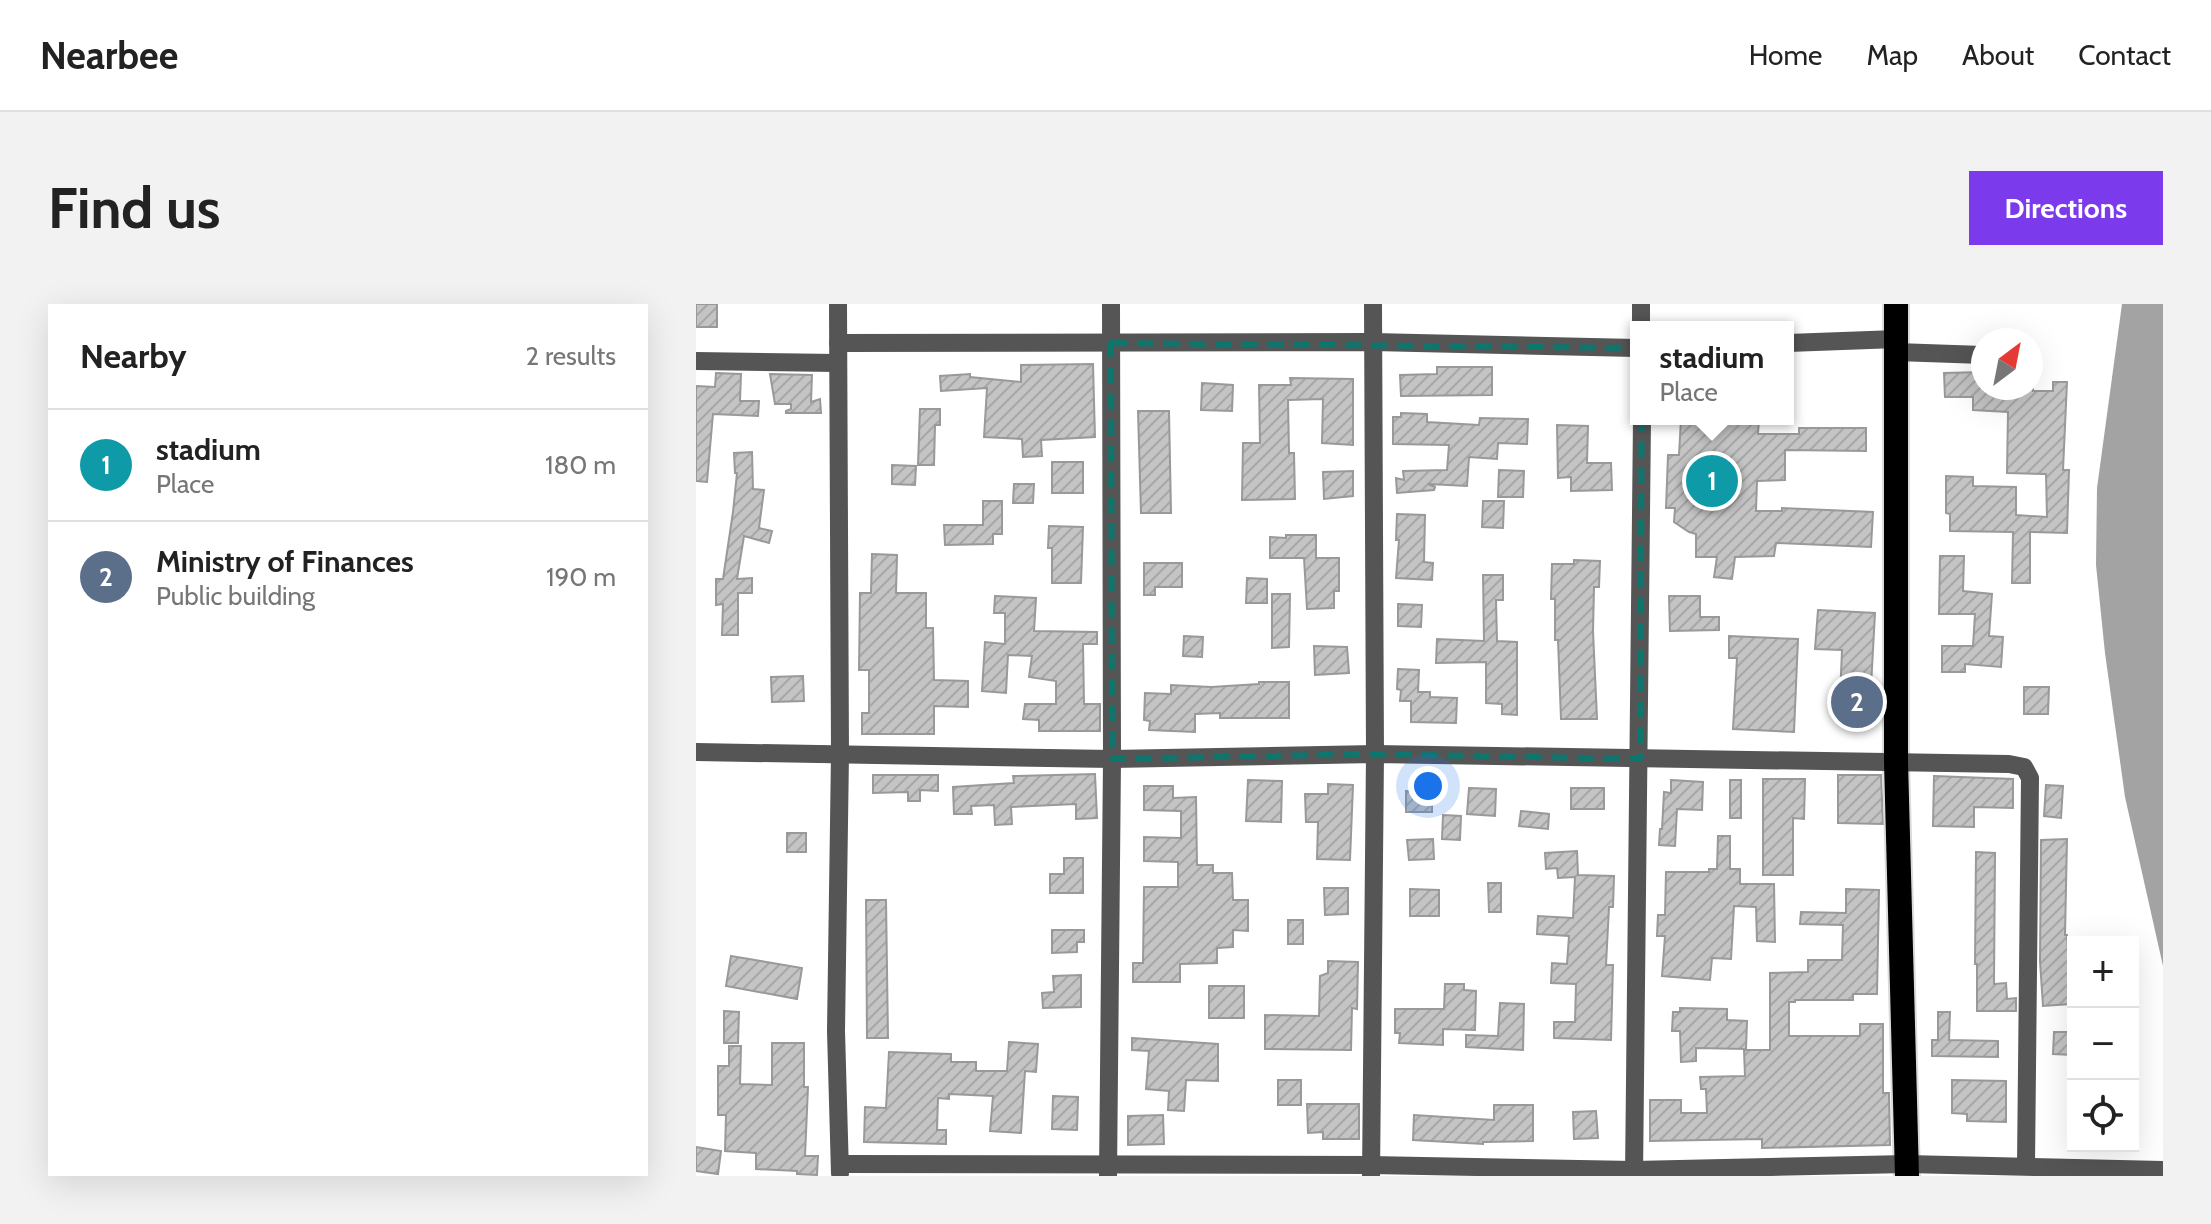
<!DOCTYPE html>
<meta charset="utf-8">
<style>
:root{--surface:#fff;--page:#f2f2f2;--text:#222;--muted:#767676;--line:#e0e0e0;--accent:#7c3aed}
body{margin:0;font-family:Cabin,sans-serif;background:var(--page);color:var(--text)}
.controls{position:absolute;right:24px;bottom:24px;display:grid;overflow:hidden;border-radius:0px;box-shadow:0 8px 32px #0002}
.controls button{width:72px;height:72px;display:grid;place-items:center;padding:0;border:0;border-bottom:2px solid var(--line);background:var(--surface);color:var(--text);font:40px sans-serif}
.compass{position:absolute;left:1275px;top:24px;width:72px;height:72px;border-radius:50%;background:var(--surface);box-shadow:0 8px 32px #0002;rotate:32deg}
.you{position:absolute;left:732px;top:482px;width:28px;height:28px;margin:-20px;border:6px solid #fff;border-radius:50%;background:#1a73e8;box-shadow:0 0 0 12px #1a73e833}
.badge{display:grid;place-items:center;width:52px;height:52px;border-radius:50%;background:var(--accent);color:#fff;font-size:26px;font-weight:700}
.pin{position:absolute;translate:-50% -50%;border:4px solid #fff;box-shadow:0 2px 8px #0006}
.popup{position:absolute;left:934px;top:17px;width:164px;height:104px;box-sizing:border-box;display:grid;place-content:center;border-radius:0px;background:var(--surface);filter:drop-shadow(0 2px 6px #0005);font-size:26px;white-space:nowrap;color:var(--muted)}
.popup b{font-size:30px;color:var(--text)}
.popup::after{content:'';position:absolute;left:50%;top:100%;margin-left:-16px;border:16px solid transparent;border-top-color:var(--surface)}
.list{margin:0;padding:0;list-style:none}
h2{display:flex;justify-content:space-between;align-items:center;height:104px;margin:0;padding:0 32px;font-size:34px}
h2 small{font-size:26px;font-weight:400;color:var(--muted)}
.list li{display:grid;grid-template-columns:52px 1fr auto;gap:24px;align-items:center;box-sizing:border-box;height:112px;padding:0 32px;border-top:2px solid var(--line)}
.list b{display:block;font-size:30px;white-space:nowrap}
.list p{margin:0;font-size:26px;white-space:nowrap;color:var(--muted)}
.list em{font-size:26px;font-style:normal;color:var(--muted)}
.icon{flex:none;width:44px;height:44px;fill:none;stroke:currentColor;stroke-width:2;stroke-linecap:round;stroke-linejoin:round}
.map{position:relative;flex:none;width:1467px;height:872px;overflow:hidden;border-radius:0px}
header{display:flex;align-items:center;gap:48px;box-sizing:border-box;height:112px;padding:0 40px;background:var(--surface);border-bottom:2px solid var(--line)}
header strong{font-size:38px}
nav{display:flex;gap:44px;margin-inline-start:auto;font-size:28px}
.intro{display:flex;align-items:center;justify-content:space-between;box-sizing:border-box;height:192px;padding:0 48px}
h1{margin:0;font-size:56px}
.button{padding:20px 36px;border-radius:0px;background:var(--accent);color:#fff;font-size:28px;font-weight:700}
main{display:flex;gap:48px;padding:0 48px}
aside{flex:1;background:var(--surface);border-radius:0px;box-shadow:0 8px 32px #0002}
.map>svg:first-child{display:block}
</style>
<header>
<strong>Nearbee</strong>
<nav><a>Home</a><a>Map</a><a>About</a><a>Contact</a></nav>
</header>
<div class="intro"><h1>Find us</h1><a class="button">Directions</a></div>
<main>
<aside>
<h2>Nearby<small>2 results</small></h2>
<ul class="list">
<li><span class="badge" style="background:#0f9aa8">1</span><div><b>stadium</b><p>Place</p></div><em>180 m</em></li>
<li><span class="badge" style="background:#5c6f8a">2</span><div><b>Ministry of Finances</b><p>Public building</p></div><em>190 m</em></li>
</ul>
</aside>
<div class="map">
<svg width="1467" height="872" viewBox="0 0 1467 872">
<defs>
<pattern id="building-hatch" width="6" height="6" patternUnits="userSpaceOnUse" patternTransform="scale(2)"><rect width="6" height="6" fill="#c4c4c4"/><path d="M-1 1l2-2M0 6l6-6M5 7l2-2" fill="none" stroke="#a7a7a7"/></pattern>
</defs>
<rect width="100%" height="100%" fill="#fff"/>
<!-- water -->
<polygon fill="#a3a3a3" points="1426,0 1467,0 1467,662 1429,493 1409,349 1400,261 1401,184"/>
<!-- building -->
<g fill="url(#building-hatch)" stroke="#999" stroke-width="2">
<rect x="0" y="0" width="21" height="23"/>
<polygon points="397,60 399,133 345,136 346,152 327,153 326,135 288,133 291,84 245,87 244,72 274,70 274,73 325,78 325,61"/>
<polygon points="741,63 796,63 796,91 705,92 704,71 741,70"/>
<polygon points="1287,68 1287,84 1337,84 1337,87 1357,87 1357,78 1371,78 1367,166 1373,166 1371,229 1334,228 1334,279 1316,279 1317,228 1254,227 1254,210 1250,209 1250,172 1277,173 1277,182 1320,183 1320,211 1351,213 1350,170 1311,169 1312,108 1277,106 1277,93 1249,93 1248,69"/>
<polygon points="20,69 45,70 44,97 63,97 62,112 17,110 11,178 0,177 0,82 19,83"/>
<polygon points="74,70 116,71 115,98 124,95 125,109 90,109 90,107 95,105 95,100 79,100"/>
<polygon points="594,74 657,75 657,141 626,139 627,95 592,96 593,149 598,149 599,195 546,196 547,139 564,139 563,81 595,81"/>
<polygon points="506,79 537,81 536,107 505,106"/>
<polygon points="224,105 244,105 244,121 239,121 238,161 222,161"/>
<polygon points="442,107 473,107 475,209 445,209"/>
<polygon points="705,109 731,110 731,118 783,121 784,114 832,115 831,140 802,139 801,155 773,153 771,182 732,180 739,183 738,186 701,189 700,174 708,176 707,167 751,166 753,141 697,140 697,113 705,113"/>
<polygon points="985,115 1063,115 1062,130 1103,130 1103,124 1170,124 1170,147 1089,146 1089,176 1061,177 1060,207 1086,207 1086,204 1177,208 1175,243 1080,239 1078,252 1039,253 1036,275 1018,273 1021,253 1000,253 1000,230 993,228 978,218 979,204 970,204 972,151 983,151"/>
<polygon points="861,121 892,122 891,159 915,159 916,186 875,187 875,173 862,174"/>
<polygon points="56,148 57,185 68,186 63,224 76,227 73,239 48,232 41,275 56,274 56,289 42,289 42,331 26,331 27,300 20,301 20,275 27,275 37,208 41,169 39,169 38,149"/>
<rect x="356" y="158" width="31" height="31"/>
<polygon points="196,161 220,162 219,181 196,180"/>
<polygon points="803,166 828,167 827,193 802,193"/>
<polygon points="657,167 657,192 628,195 627,168"/>
<polygon points="318,180 338,180 337,199 317,199"/>
<polygon points="287,197 306,197 306,230 297,230 297,240 249,241 248,221 287,221"/>
<polygon points="787,197 808,197 807,224 786,223"/>
<polygon points="701,210 729,211 728,258 737,259 736,276 700,274 703,236 700,236"/>
<polygon points="353,222 387,223 385,279 356,279 356,244 352,244"/>
<polygon points="590,231 620,231 620,254 643,254 643,287 638,287 638,304 611,305 608,254 574,254 574,233 590,234"/>
<polygon points="176,250 201,251 200,289 230,289 230,324 237,324 238,376 272,377 272,403 238,402 238,430 166,430 166,409 173,409 173,366 163,366 164,289 175,289"/>
<polygon points="1244,252 1268,252 1267,287 1296,290 1293,332 1307,333 1305,363 1269,360 1269,368 1246,368 1246,342 1277,342 1279,310 1243,310"/>
<polygon points="878,256 904,257 903,283 898,283 897,327 901,415 865,415 862,336 859,336 859,295 855,295 856,260 878,260"/>
<polygon points="448,259 486,259 486,283 459,283 459,291 448,291"/>
<polygon points="787,271 807,271 807,296 800,296 801,337 821,338 821,411 806,410 806,400 790,399 790,358 740,359 741,335 788,337"/>
<polygon points="551,274 571,275 571,299 550,299"/>
<polygon points="576,290 594,290 593,343 576,344"/>
<polygon points="299,292 340,294 338,327 401,328 401,340 387,340 388,400 404,400 404,427 343,427 343,416 327,415 329,400 360,400 360,377 333,373 336,352 312,351 310,389 286,387 289,338 309,340 309,309 298,309"/>
<polygon points="973,292 1004,292 1004,313 1023,313 1023,326 974,327"/>
<polygon points="702,300 726,301 725,323 702,322"/>
<polygon points="1122,306 1179,309 1173,419 1143,418 1146,346 1119,345"/>
<polygon points="488,332 507,333 506,353 487,352"/>
<polygon points="1033,332 1102,335 1098,428 1037,425 1041,354 1033,354"/>
<polygon points="618,342 651,343 653,369 619,371"/>
<polygon points="702,365 723,366 722,388 734,388 734,393 761,394 760,419 715,418 715,397 704,397 705,386 701,385"/>
<polygon points="107,372 108,397 76,398 75,373"/>
<polygon points="563,378 593,378 593,414 524,414 524,409 499,410 499,428 453,426 454,417 448,416 449,389 475,390 475,381 515,383 563,380"/>
<polygon points="1328,383 1353,383 1352,410 1328,410"/>
<polygon points="399,470 401,514 380,515 380,500 315,503 316,520 299,521 298,501 275,502 276,510 258,510 257,483 318,479 317,472"/>
<polygon points="177,471 242,471 242,487 224,486 224,497 212,497 212,488 177,489"/>
<polygon points="1142,471 1185,471 1187,520 1142,519"/>
<polygon points="1238,472 1317,475 1317,504 1278,503 1278,523 1237,522"/>
<polygon points="1067,475 1109,475 1108,515 1097,514 1097,571 1067,571"/>
<polygon points="552,476 586,477 585,518 550,517"/>
<polygon points="975,476 1007,478 1006,506 981,505 979,542 963,541 964,525 966,525 968,488 975,489"/>
<rect x="1034" y="476" width="11" height="38"/>
<polygon points="632,480 657,481 654,556 621,555 622,518 610,518 609,490 632,490"/>
<polygon points="1350,481 1367,482 1365,514 1348,512"/>
<polygon points="448,482 477,482 477,494 500,493 501,561 517,561 517,569 536,569 537,596 552,596 552,627 537,626 537,643 521,644 521,659 484,660 484,678 437,678 437,659 447,659 448,583 482,583 482,558 448,557 448,533 485,534 485,507 448,506"/>
<polygon points="773,484 800,485 799,512 771,510"/>
<rect x="875" y="484" width="33" height="21"/>
<polygon points="710,487 736,488 736,508 710,508"/>
<polygon points="825,507 853,510 852,525 823,522"/>
<polygon points="747,511 765,512 764,536 746,535"/>
<rect x="91" y="529" width="19" height="19"/>
<polygon points="1022,532 1034,532 1034,565 1044,565 1044,580 1078,580 1079,638 1061,637 1060,603 1038,602 1035,655 1016,654 1014,676 966,672 969,632 961,632 962,611 969,611 970,568 1013,568 1013,565 1021,565"/>
<polygon points="737,535 738,555 713,556 711,536"/>
<polygon points="1371,535 1369,631 1371,631 1375,700 1347,702 1344,657 1345,536"/>
<polygon points="881,547 882,571 918,572 917,603 913,603 910,661 917,661 915,736 858,734 858,718 879,718 880,680 855,679 856,659 871,660 873,632 841,630 842,612 877,614 879,573 862,574 861,564 850,565 849,549"/>
<polygon points="1280,548 1299,549 1298,680 1310,679 1311,695 1320,694 1320,707 1281,707 1281,660 1279,660"/>
<polygon points="368,554 387,554 387,589 354,589 354,570 368,570"/>
<polygon points="792,579 805,579 805,608 793,608"/>
<polygon points="628,584 652,584 652,610 629,611"/>
<polygon points="714,585 743,586 743,612 714,612"/>
<polygon points="1150,585 1183,586 1181,690 1157,690 1157,696 1099,696 1099,698 1093,698 1093,732 1164,732 1164,720 1187,720 1187,789 1193,789 1194,841 1066,844 1066,835 954,837 954,796 985,796 985,809 1011,809 1010,785 1005,785 1004,773 1049,772 1048,746 1074,746 1074,669 1112,668 1112,656 1146,656 1147,621 1104,620 1105,608 1150,609"/>
<polygon points="170,596 190,596 192,734 171,734"/>
<rect x="592" y="616" width="15" height="24"/>
<polygon points="356,626 388,626 388,638 381,638 381,648 356,649"/>
<polygon points="35,652 106,664 101,695 30,682"/>
<polygon points="632,657 662,658 661,705 656,704 655,746 569,745 569,711 623,712 624,672 632,669"/>
<polygon points="385,671 385,703 347,704 346,689 358,688 357,672"/>
<polygon points="749,680 768,680 768,686 780,687 779,726 747,725 747,741 703,739 704,729 699,729 699,705 748,705"/>
<rect x="513" y="682" width="35" height="32"/>
<polygon points="804,699 828,700 827,746 770,743 770,731 802,732"/>
<polygon points="984,704 1031,705 1031,716 1051,717 1050,745 1000,744 1000,757 985,758 984,727 976,727 977,708 984,708"/>
<polygon points="28,707 43,708 42,739 28,739"/>
<polygon points="1242,708 1254,708 1253,736 1302,737 1302,753 1236,752 1236,736 1242,736"/>
<polygon points="1358,728 1377,728 1377,751 1357,750"/>
<polygon points="436,734 522,740 522,777 490,776 488,807 472,806 473,787 450,785 453,747 436,746"/>
<polygon points="313,738 342,740 340,768 329,767 325,829 294,827 297,792 253,790 253,795 242,794 241,826 250,826 250,840 168,838 169,803 190,804 193,748 255,750 255,758 280,758 280,767 311,767"/>
<polygon points="76,739 108,739 108,783 112,783 109,852 122,852 121,871 101,870 101,867 60,865 60,849 29,847 30,811 22,811 22,762 33,762 33,742 45,742 44,780 76,781"/>
<rect x="582" y="776" width="23" height="25"/>
<polygon points="1256,776 1310,777 1310,818 1271,817 1271,810 1256,809"/>
<polygon points="357,792 382,793 381,826 356,825"/>
<polygon points="611,800 663,800 663,835 627,835 627,828 612,829"/>
<polygon points="798,801 837,801 837,837 787,838 787,840 717,836 718,811 798,816"/>
<polygon points="900,807 902,834 878,835 877,808"/>
<polygon points="467,811 468,840 432,841 432,812"/>
<polygon points="0,843 25,847 22,870 0,867"/>
</g>
<g fill="none" stroke-linecap="round" stroke-linejoin="round">
<defs>
<polyline id="highway" points="1200,0 1200,457 1211,872"/>
</defs>
<!-- highway casing -->
<use href="#highway" stroke="#dbdbdb" stroke-width="28"/>
<!-- minor -->
<g stroke="#555" stroke-width="18">
<polyline points="142,0 144,450 140,727 144,869"/>
<polyline points="945,0 945,23"/>
<polyline points="142,39 677,38 940,44"/>
<polyline points="1092,39 1201,35"/>
<polyline points="1200,48 1287,51"/>
<polyline points="1335,52 1336,52"/>
<polyline points="0,57 141,59"/>
<polyline points="0,448 416,455 679,450 1313,460 1328,463 1334,474 1330,861"/>
<polyline points="144,860 675,861 938,866 1211,860 1467,866"/>
<polyline points="412,872 416,455 415,0"/>
<polyline points="675,872 679,450 677,0"/>
<polyline points="938,872 946,115"/>
</g>
<!-- highway -->
<use href="#highway" stroke="#000" stroke-width="24"/>
</g>
<!-- marked area -->
<path fill="none" stroke="#0f766e" stroke-width="6" stroke-dasharray="16 10" stroke-linejoin="round" d="M415,39L946,44L944,455L679,450L416,455Z"/>
</svg>
<div class="controls">
<button>+</button>
<button>−</button>
<button><svg class="icon" aria-label="locate" viewBox="0 0 24 24"><circle cx="12" cy="12" r="6"/><path d="M12 2v4M12 18v4M2 12h4M18 12h4"/></svg></button>
</div>
<svg class="compass" viewBox="-18 -18 36 36"><path d="M0-13l5 13h-10z" fill="#e53935"/><path d="M0 13l5-13h-10z" fill="#767676"/></svg>
<div class="you"></div>
<div class="pin badge" style="left:1016px;top:177px;background:#0f9aa8">1</div>
<div class="popup"><b>stadium</b>Place</div>
<div class="pin badge" style="left:1161px;top:398px;background:#5c6f8a">2</div>
</div>
</main>
